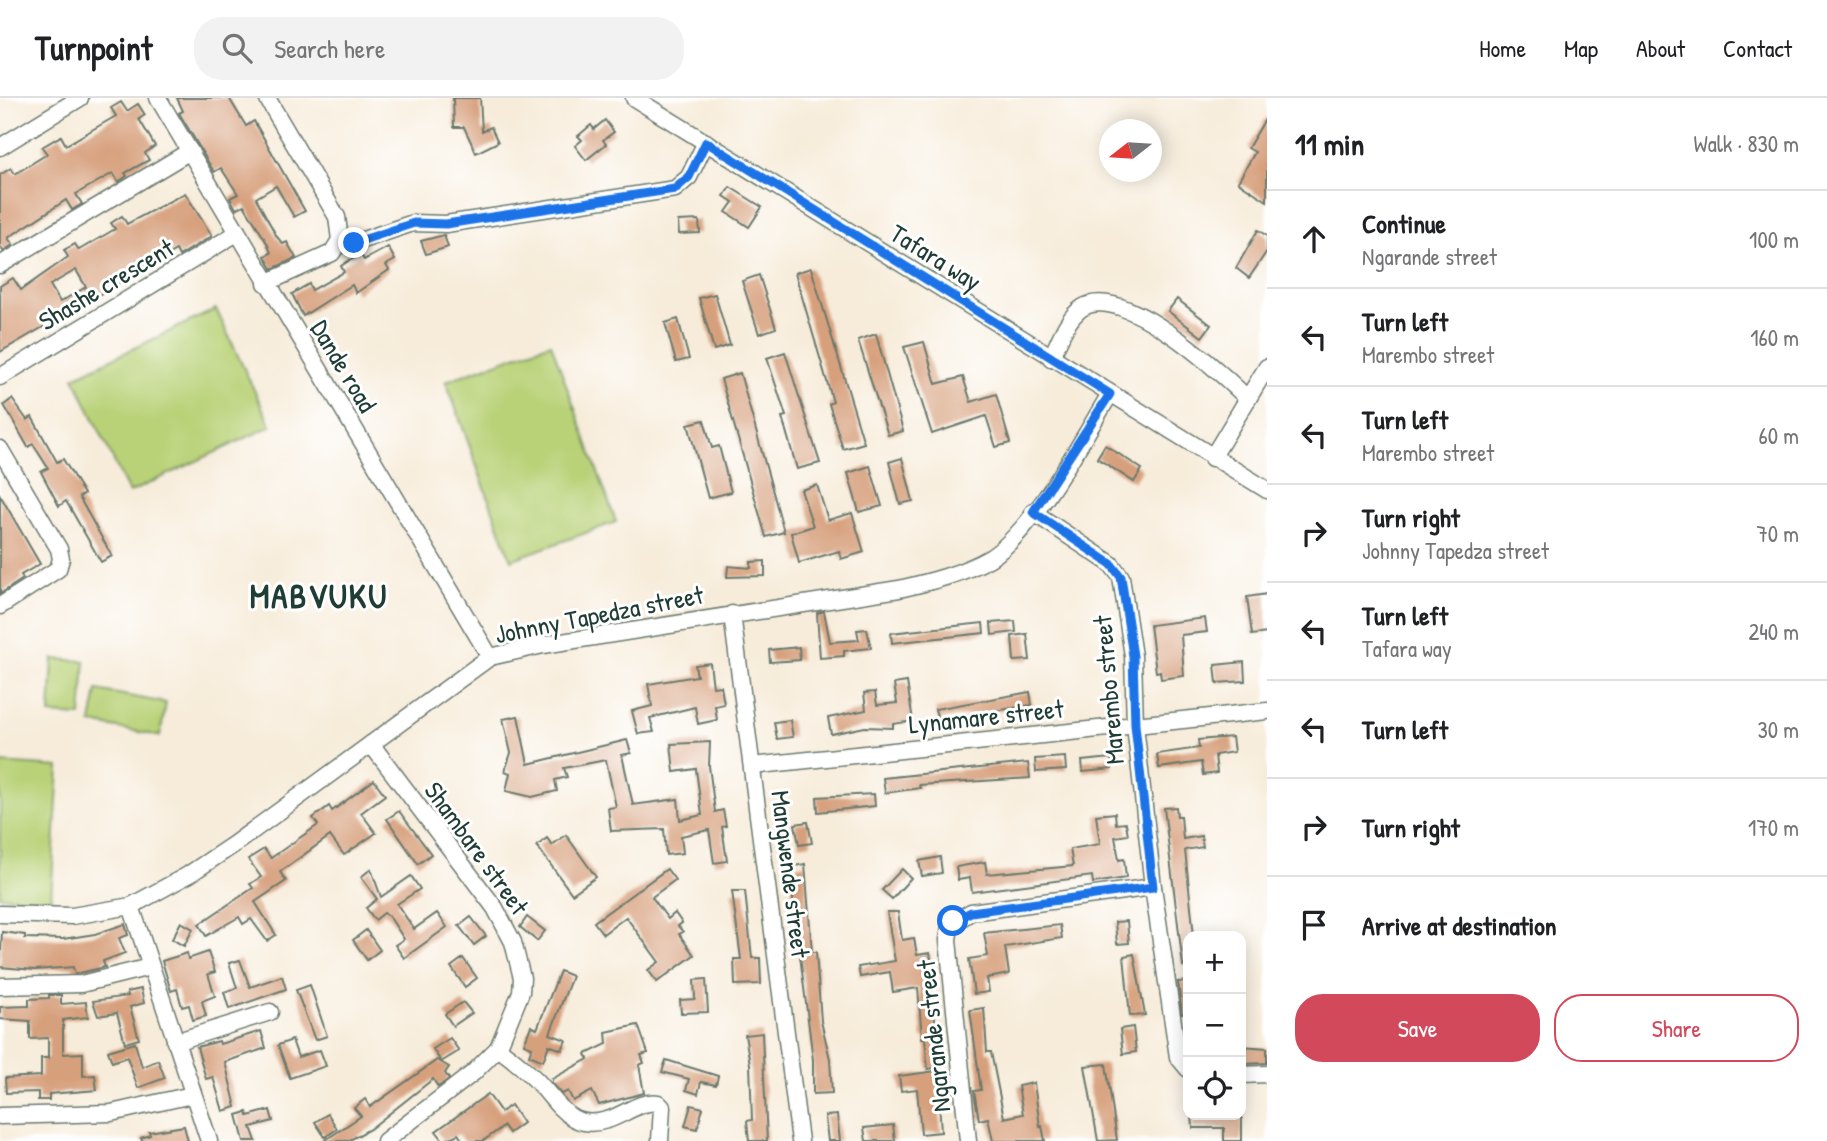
<!DOCTYPE html>
<meta charset="utf-8">
<style>
:root{--surface:#fff;--page:#f2f2f2;--text:#202124;--muted:#757577;--line:#e0e0e0;--accent:#d1495b}
body{margin:0;font-family:"Patrick Hand",sans-serif;background:var(--page);color:var(--text)}
.controls{position:absolute;right:21px;bottom:21px;display:grid;overflow:hidden;border-radius:14px;box-shadow:0 4px 18px #0003}
.controls button{width:63px;height:63px;display:grid;place-items:center;padding:0;border:0;border-bottom:2px solid var(--line);background:var(--surface);color:var(--text);font:35px sans-serif}
.compass{position:absolute;left:1099px;top:21px;width:63px;height:63px;border-radius:50%;background:var(--surface);box-shadow:0 4px 18px #0003;rotate:253deg}
.stop{position:absolute;width:21px;height:21px;margin:-16px;border:5px solid #1a73e8;border-radius:50%;background:#fff}
.stop.end{background:#1a73e8;border-color:#fff;box-shadow:0 2px 7px #0008}
.list{margin:0;padding:0;list-style:none}
h2{display:flex;justify-content:space-between;align-items:center;height:91px;margin:0;padding:0 28px;font-size:30px}
h2 small{font-size:23px;font-weight:400;color:var(--muted)}
.list li{display:grid;grid-template-columns:46px 1fr auto;gap:21px;align-items:center;box-sizing:border-box;height:98px;padding:0 28px;border-top:2px solid var(--line)}
.list b{display:block;font-size:26px;white-space:nowrap}
.list p{margin:0;font-size:23px;white-space:nowrap;color:var(--muted)}
.list em{font-size:23px;font-style:normal;color:var(--muted)}
.actions{display:flex;gap:14px;padding:21px 28px}
.actions a{flex:1;padding:16px 0;border:2px solid var(--accent);border-radius:28px;text-align:center;font-size:24px;color:var(--accent)}
.actions .main{background:var(--accent);color:#fff}
.icon{flex:none;width:38px;height:38px;fill:none;stroke:currentColor;stroke-width:2;stroke-linecap:round;stroke-linejoin:round}
.map{position:relative;flex:none;width:1267px;height:1043px;overflow:hidden}
header{display:flex;align-items:center;gap:42px;box-sizing:border-box;height:98px;padding:0 35px;background:var(--surface);border-bottom:2px solid var(--line)}
header strong{font-size:33px}
nav{display:flex;gap:38px;margin-inline-start:auto;font-size:24px}
.search{width:490px;height:63px;background:var(--page);display:flex;align-items:center;gap:18px;box-sizing:border-box;padding:0 24px;border-radius:28px;color:var(--muted);font-size:26px}
main{display:flex}
aside{flex:1;background:var(--surface)}
.map>svg:first-child{display:block}
</style>
<header>
<strong>Turnpoint</strong>
<div class="search"><svg class="icon" aria-label="search" viewBox="0 0 24 24"><circle cx="10" cy="10" r="6"/><path d="M15 15l6 6"/></svg>Search here</div>
<nav><a>Home</a><a>Map</a><a>About</a><a>Contact</a></nav>
</header>
<main>
<div class="map">
<svg width="1267" height="1043" viewBox="0 0 1267 1043">
<rect width="100%" height="100%" fill="#fff"/>
<filter id="ink" filterUnits="userSpaceOnUse"><feTurbulence type="fractalNoise" baseFrequency=".0143" numOctaves="2"/><feDisplacementMap in="SourceGraphic" scale="14" xChannelSelector="R" yChannelSelector="G"/><feConvolveMatrix kernelMatrix="1 2 1 2 8 2 1 2 1" color-interpolation-filters="sRGB"/></filter>
<filter id="wash" filterUnits="userSpaceOnUse"><feTurbulence type="fractalNoise" baseFrequency=".00686" numOctaves="4" result="noise"/><feDisplacementMap in="SourceGraphic" scale="28" xChannelSelector="R" yChannelSelector="G"/><feGaussianBlur stdDeviation="1.57" result="paint"/><feColorMatrix in="noise" values="0 0 0 0 0 0 0 0 0 0 0 0 0 0 0 0 0 1.4 0 .05"/><feComposite in="paint" operator="in"/></filter>
<g filter="url(#wash)">
<rect width="100%" height="100%" fill="#f7ecda"/>
<!-- green -->
<g fill="#b9d278" stroke="#6c8856" stroke-width="2">
<polygon points="216,211 271,328 129,395 74,279"/>
<polygon points="551,245 616,424 511,462 446,283"/>
<polygon points="53,561 85,563 81,618 50,616"/>
<polygon points="97,592 166,605 160,638 91,625"/>
<polygon points="0,665 59,669 51,801 0,798"/>
</g>
<g id="blocks">
<!-- building -->
<g fill="#d7a07d" fill-rule="evenodd">
<polygon points="177,0 229,0 246,28 254,23 305,113 294,119 276,88 256,100 277,139 283,146 287,144 296,160 272,171 265,158 271,155 267,145 244,107 236,111 230,100 238,96 221,70 214,74 179,15 183,13"/>
<polygon points="453,0 480,0 482,33 491,29 498,44 476,55 464,29 454,29"/>
<polygon points="121,4 127,13 138,6 145,17 139,21 155,48 145,55 149,62 125,75 127,78 118,84 113,75 76,96 82,106 72,112 66,102 8,140 13,147 3,153 0,148 0,77 11,70 15,76 47,56 42,49 61,38 66,47 97,29 116,18 111,10"/>
<polygon points="1267,18 1267,103 1238,84 1255,54 1248,50"/>
<polygon points="605,22 614,34 603,42 606,46 586,62 575,48 582,42 578,38 591,27 594,31"/>
<polygon points="730,89 762,109 749,129 726,114 733,104 724,98"/>
<path d="M185,95L212,138L179,158L176,152L0,254V188L13,180L21,192L68,159L64,152L75,146L79,152L115,131L111,125L122,118L127,126ZM76,172L86,189L60,204L50,187Z"/>
<polygon points="699,122 700,135 679,136 678,123"/>
<polygon points="1258,132 1267,138 1267,153 1249,180 1236,170"/>
<polygon points="444,137 448,149 426,156 421,143"/>
<polygon points="388,149 395,162 386,167 389,172 356,195 352,187 303,218 292,196 309,186 312,192 344,174 341,168 350,162 361,157 364,162"/>
<polygon points="811,170 864,345 843,351 829,306 833,304 795,175"/>
<polygon points="759,177 776,230 759,236 742,183"/>
<polygon points="715,196 730,247 714,252 699,200"/>
<polygon points="1177,201 1211,227 1202,239 1168,213"/>
<polygon points="678,221 689,261 676,264 665,225"/>
<polygon points="876,236 903,333 888,337 858,242"/>
<polygon points="924,244 936,286 963,279 971,304 996,296 1010,345 996,349 986,318 932,336 904,249"/>
<polygon points="785,254 820,365 797,371 782,319 786,318 767,260"/>
<polygon points="740,275 784,434 766,439 721,281"/>
<polygon points="12,301 27,322 32,319 57,364 63,361 84,396 79,399 112,458 101,464 66,403 59,408 41,374 48,370 33,346 28,349 4,307"/>
<polygon points="704,322 712,350 719,348 731,394 708,400 688,326"/>
<polygon points="1105,347 1142,371 1134,384 1097,360"/>
<polygon points="902,360 913,403 900,406 889,364"/>
<polygon points="870,368 882,408 859,414 848,375"/>
<polygon points="817,387 828,422 852,415 864,454 841,461 839,453 799,465 791,435 813,428 801,392"/>
<polygon points="0,397 40,466 21,477 23,481 0,496"/>
<polygon points="765,463 765,478 727,479 728,468 751,470 751,464"/>
<polygon points="1267,496 1267,535 1252,537 1247,499"/>
<polygon points="824,513 830,544 859,542 857,532 867,531 871,550 844,553 844,558 820,560 817,515"/>
<polygon points="1205,520 1207,534 1181,537 1184,578 1161,581 1160,573 1156,574 1150,527"/>
<polygon points="1015,523 1016,534 992,537 991,525"/>
<polygon points="983,525 984,535 892,545 891,535"/>
<polygon points="1027,536 1030,562 1014,563 1012,538"/>
<polygon points="799,549 800,562 770,564 769,552"/>
<polygon points="1244,564 1245,583 1217,585 1215,567"/>
<polygon points="710,565 713,589 721,588 724,606 715,608 717,622 698,626 695,609 650,620 654,634 638,636 632,613 652,608 648,586 697,578 695,567"/>
<polygon points="907,584 913,623 893,626 893,630 865,629 831,636 828,620 866,612 864,595 875,594 877,607 897,605 894,586"/>
<polygon points="1030,594 1032,607 938,622 935,611"/>
<polygon points="518,618 528,666 627,642 631,655 622,657 633,707 678,701 680,722 702,717 696,671 674,674 671,646 710,644 709,668 715,714 723,712 726,728 722,729 727,763 714,765 709,732 681,738 683,755 666,757 664,731 611,733 608,710 616,709 606,662 564,670 567,679 555,682 557,693 532,699 506,693 510,675 505,673 511,655 503,621"/>
<polygon points="790,622 793,639 777,641 774,624"/>
<polygon points="1232,639 1234,654 1215,657 1217,675 1203,677 1201,664 1159,670 1157,656 1199,650 1198,642"/>
<polygon points="1065,659 1066,672 1036,674 1035,661"/>
<polygon points="1111,660 1112,671 1083,674 1082,663"/>
<polygon points="1028,665 1030,680 919,687 920,690 885,695 883,680"/>
<polygon points="374,682 385,697 361,715 376,735 344,757 330,738 280,774 286,783 255,804 276,837 267,843 251,821 243,826 239,819 206,838 199,826 253,790 250,786 261,779 248,761 264,751 271,760 318,727 313,720 329,708 332,713"/>
<polygon points="874,696 875,708 818,714 817,699"/>
<polygon points="1176,709 1177,718 1181,718 1183,741 1201,738 1203,749 1185,752 1194,838 1188,838 1188,867 1183,868 1164,710"/>
<polygon points="399,713 431,756 418,766 387,721"/>
<polygon points="1115,715 1116,726 1126,725 1128,737 1115,739 1119,762 1124,761 1126,780 1093,785 1092,778 972,794 970,780 958,782 956,769 985,764 987,776 1073,768 1070,751 1100,746 1096,717"/>
<polygon points="808,724 812,745 799,747 795,726"/>
<polygon points="566,737 596,779 572,796 537,748 547,740 552,747"/>
<polygon points="940,759 942,775 922,778 919,763"/>
<polygon points="805,766 812,854 816,854 821,923 830,961 832,995 813,996 813,962 789,769"/>
<polygon points="371,771 381,799 411,778 420,791 397,806 414,831 437,815 447,829 404,860 395,847 404,841 389,818 384,815 375,822 366,810 377,801 361,779"/>
<polygon points="667,771 675,782 652,799 668,821 675,815 682,825 678,828 683,834 679,836 694,857 657,884 648,872 659,864 626,819 603,836 594,824"/>
<polygon points="902,771 911,780 892,801 882,792"/>
<polygon points="732,793 745,793 752,860 760,860 761,886 735,887 734,861 741,861"/>
<polygon points="887,814 898,814 902,842 914,840 917,857 930,855 932,866 928,867 941,969 928,971 925,940 922,940 918,890 893,894 890,874 860,879 858,869 895,863"/>
<polygon points="471,819 486,838 474,847 459,828"/>
<polygon points="527,819 545,833 537,843 520,829"/>
<polygon points="1127,823 1129,845 1117,846 1115,824"/>
<polygon points="181,824 193,831 184,848 172,841"/>
<polygon points="125,826 128,837 119,840 125,855 103,863 105,869 75,876 73,869 35,872 0,869 2,834 25,837 25,840 63,841 95,836"/>
<polygon points="1060,827 1062,840 1005,849 1009,876 987,880 989,894 974,896 969,861 988,858 984,835"/>
<polygon points="366,832 380,852 367,862 353,842"/>
<polygon points="208,854 215,874 208,876 215,898 202,903 206,918 193,922 189,907 182,909 177,891 171,893 162,863 187,855 188,861"/>
<polygon points="1134,856 1145,917 1130,918 1124,858"/>
<polygon points="463,860 477,880 465,889 451,869"/>
<polygon points="240,862 250,889 282,878 286,891 229,911 224,894 237,890 229,865"/>
<polygon points="560,873 572,878 550,936 566,942 562,952 549,947 543,963 529,957 532,949 524,946 531,928 537,931"/>
<polygon points="706,881 708,914 681,915 680,902 695,901 694,882"/>
<polygon points="1188,883 1188,915 1182,916 1178,884"/>
<polygon points="310,887 327,938 315,942 296,892"/>
<polygon points="141,891 144,905 130,909 139,941 125,945 117,915 98,918 93,903 128,898 127,894"/>
<polygon points="49,897 61,897 61,906 86,904 88,919 63,922 63,956 83,955 83,978 95,977 97,992 49,996 49,1002 38,1002 38,994 6,995 5,980 41,978 41,960 48,960 48,940 30,941 30,923 0,921 0,909 29,908 29,901 49,900"/>
<polygon points="463,904 472,915 453,928 445,916"/>
<polygon points="984,910 987,954 991,954 1004,1020 1023,1016 1018,988 1034,985 1040,1029 1042,1028 1045,1043 993,1043 988,1020 979,1022 974,993 981,992 970,912"/>
<polygon points="638,927 648,955 641,957 644,965 639,967 644,995 599,1007 592,993 573,1003 568,993 562,996 552,985 552,981 588,961 586,956 607,946 606,934"/>
<polygon points="1133,929 1136,954 1123,956 1120,931"/>
<polygon points="261,933 266,950 225,964 236,1009 223,1013 213,979 206,981 197,949 219,943 220,946"/>
<polygon points="762,935 767,1043 749,1043 747,1023 752,1022 750,966 745,937"/>
<polygon points="450,940 459,953 441,964 433,951"/>
<polygon points="292,942 298,959 320,952 326,968 290,980 278,947"/>
<polygon points="135,945 142,969 158,962 165,980 138,990 127,959 112,964 108,953"/>
<polygon points="1241,948 1267,950 1267,965 1241,966"/>
<polygon points="437,962 449,969 445,975 449,981 438,989 433,981 370,1031 348,1043 324,1043 361,1018 354,1010 365,1001 370,1009"/>
<polygon points="666,962 718,978 716,987 701,984 698,996 686,992 689,981 662,974"/>
<polygon points="1106,966 1117,1042 1098,1043 1085,968"/>
<polygon points="937,973 941,1034 921,1036 917,991 901,993 899,978"/>
<polygon points="488,996 501,1014 511,1007 523,1025 509,1035 504,1028 483,1043 463,1043 458,1036 444,1043 436,1033"/>
<polygon points="691,1007 703,1010 697,1031 685,1028"/>
<polygon points="270,1012 273,1023 251,1029 256,1043 244,1043 237,1017 247,1014 248,1018"/>
<polygon points="328,1016 337,1031 325,1039 315,1024"/>
<polygon points="837,1017 840,1043 828,1043 825,1018"/>
<polygon points="1192,1017 1242,1017 1242,1043 1224,1043 1224,1030 1193,1030"/>
<polygon points="893,1027 895,1043 866,1043 864,1030"/>
<polygon points="184,1028 188,1043 142,1043 141,1040 150,1037 149,1034"/>
</g>
</g>
</g>
<g filter="url(#ink)">
<use href="#blocks" fill-opacity="0" stroke="#6b7a6e" stroke-width="2"/>
<g fill="none" stroke-linecap="round" stroke-linejoin="round">
<defs>
<g id="minor">
<polyline points="158,0 490,559"/>
<polyline points="634,0 1267,392"/>
<polyline points="0,49 80,0"/>
<polyline points="338,147 354,145 413,125 446,126 675,91 689,79 706,44"/>
<polyline points="0,167 190,53"/>
<polyline points="266,185 332,155 340,142 337,119 267,0"/>
<path d="M1051,260C1059,244 1066,221 1082,210C1123,184 1219,273 1248,301"/>
<polyline points="0,279 237,135"/>
<polyline points="0,351 59,451 61,461 58,471 0,508"/>
<polyline points="1212,360 1267,269"/>
<polyline points="1033,414 1111,466 1121,479 1133,558 1135,627 1153,789 1178,959 1188,971"/>
<polyline points="732,516 800,1043"/>
<polyline points="371,646 495,810 513,844 522,880 521,894 498,950 473,975 385,1043"/>
<polyline points="752,668 1267,613"/>
<polyline points="131,808 209,1043"/>
<path d="M0,816L72,818L131,808L188,777L233,747L490,559L543,547L899,491C930,484 962,476 990,460C1034,432 1082,342 1110,296"/>
<polyline points="0,888 81,886 150,869"/>
<polyline points="175,944 270,914"/>
<path d="M498,950C512,960 524,970 536,982C557,1003 569,1034 607,1022C622,1018 643,1001 658,1005L662,1009L660,1043"/>
<polyline points="1241,977 1267,976"/>
<polyline points="0,1018 111,1015 192,997"/>
<polyline points="968,1043 948,842 950,827 971,814 1153,789"/>
</g>
</defs>
<!-- minor casing -->
<use href="#minor" stroke="#6b7a6e" stroke-width="19"/>
<!-- minor -->
<use href="#minor" stroke="#fff" stroke-width="16"/>
</g>
</g>
<g fill="none" stroke-linecap="round" stroke-linejoin="round" filter="url(#ink)">
<!-- route -->
<polyline stroke="#1a73e8" stroke-width="9" points="354,145 414,125 446,126 675,91 689,79 706,44 1110,296 1033,414 1111,466 1121,479 1133,558 1135,627 1153,789 971,814 953,823"/>
</g>
<g text-anchor="middle" dominant-baseline="central" stroke-width="6" stroke-linejoin="round" paint-order="stroke">
<!-- street labels -->
<g font-size="26" fill="#1f3d34" stroke="#fff">
<text transform="translate(936 159) rotate(32)">Tafara way</text>
<text transform="translate(106 186) rotate(-31)">Shashe crescent</text>
<text transform="translate(344 268) rotate(59)">Dande road</text>
<text transform="translate(599 516) rotate(-11)">Johnny Tapedza street</text>
<text transform="translate(1108 592) rotate(-95)">Marembo street</text>
<text transform="translate(986 618) rotate(-6)">Lynamare street</text>
<text transform="translate(477 750) rotate(54)">Shambare street</text>
<text transform="translate(791 776) rotate(83)">Mangwende street</text>
<text transform="translate(933 938) rotate(-96)">Ngarande street</text>
</g>
<!-- district labels -->
<g font-size="33" font-weight="bold" letter-spacing="2" fill="#1f3d34" stroke="#fff">
<text x="319" y="498">MABVUKU</text>
</g>
</g>
</svg>
<div class="controls">
<button>+</button>
<button>−</button>
<button><svg class="icon" aria-label="locate" viewBox="0 0 24 24"><circle cx="12" cy="12" r="6"/><path d="M12 2v4M12 18v4M2 12h4M18 12h4"/></svg></button>
</div>
<svg class="compass" viewBox="-18 -18 36 36"><path d="M0-13l5 13h-10z" fill="#e53935"/><path d="M0 13l5-13h-10z" fill="#757577"/></svg>
<div class="stop" style="left:953px;top:823px"></div>
<div class="stop end" style="left:354px;top:145px"></div>
</div>
<aside>
<h2>11 min<small>Walk · 830 m</small></h2>
<ul class="list">
<li><svg class="icon" aria-label="ahead" viewBox="0 0 24 24"><path d="M12 20V5M6 11l6-6 6 6"/></svg><div><b>Continue</b><p>Ngarande street</p></div><em>100 m</em></li>
<li><svg class="icon" aria-label="left" viewBox="0 0 24 24"><path d="M17 20v-9H6M10 6l-5 5 5 5"/></svg><div><b>Turn left</b><p>Marembo street</p></div><em>160 m</em></li>
<li><svg class="icon" aria-label="left" viewBox="0 0 24 24"><path d="M17 20v-9H6M10 6l-5 5 5 5"/></svg><div><b>Turn left</b><p>Marembo street</p></div><em>60 m</em></li>
<li><svg class="icon" aria-label="right" viewBox="0 0 24 24"><path d="M7 20v-9h11M14 6l5 5-5 5"/></svg><div><b>Turn right</b><p>Johnny Tapedza street</p></div><em>70 m</em></li>
<li><svg class="icon" aria-label="left" viewBox="0 0 24 24"><path d="M17 20v-9H6M10 6l-5 5 5 5"/></svg><div><b>Turn left</b><p>Tafara way</p></div><em>240 m</em></li>
<li><svg class="icon" aria-label="left" viewBox="0 0 24 24"><path d="M17 20v-9H6M10 6l-5 5 5 5"/></svg><div><b>Turn left</b></div><em>30 m</em></li>
<li><svg class="icon" aria-label="right" viewBox="0 0 24 24"><path d="M7 20v-9h11M14 6l5 5-5 5"/></svg><div><b>Turn right</b></div><em>170 m</em></li>
<li><svg class="icon" aria-label="arrive" viewBox="0 0 24 24"><path d="M6 21V4h12l-3 4 3 4H6"/></svg><div><b>Arrive at destination</b></div></li>
</ul>
<div class="actions"><a class="main">Save</a><a>Share</a></div>
</aside>
</main>
